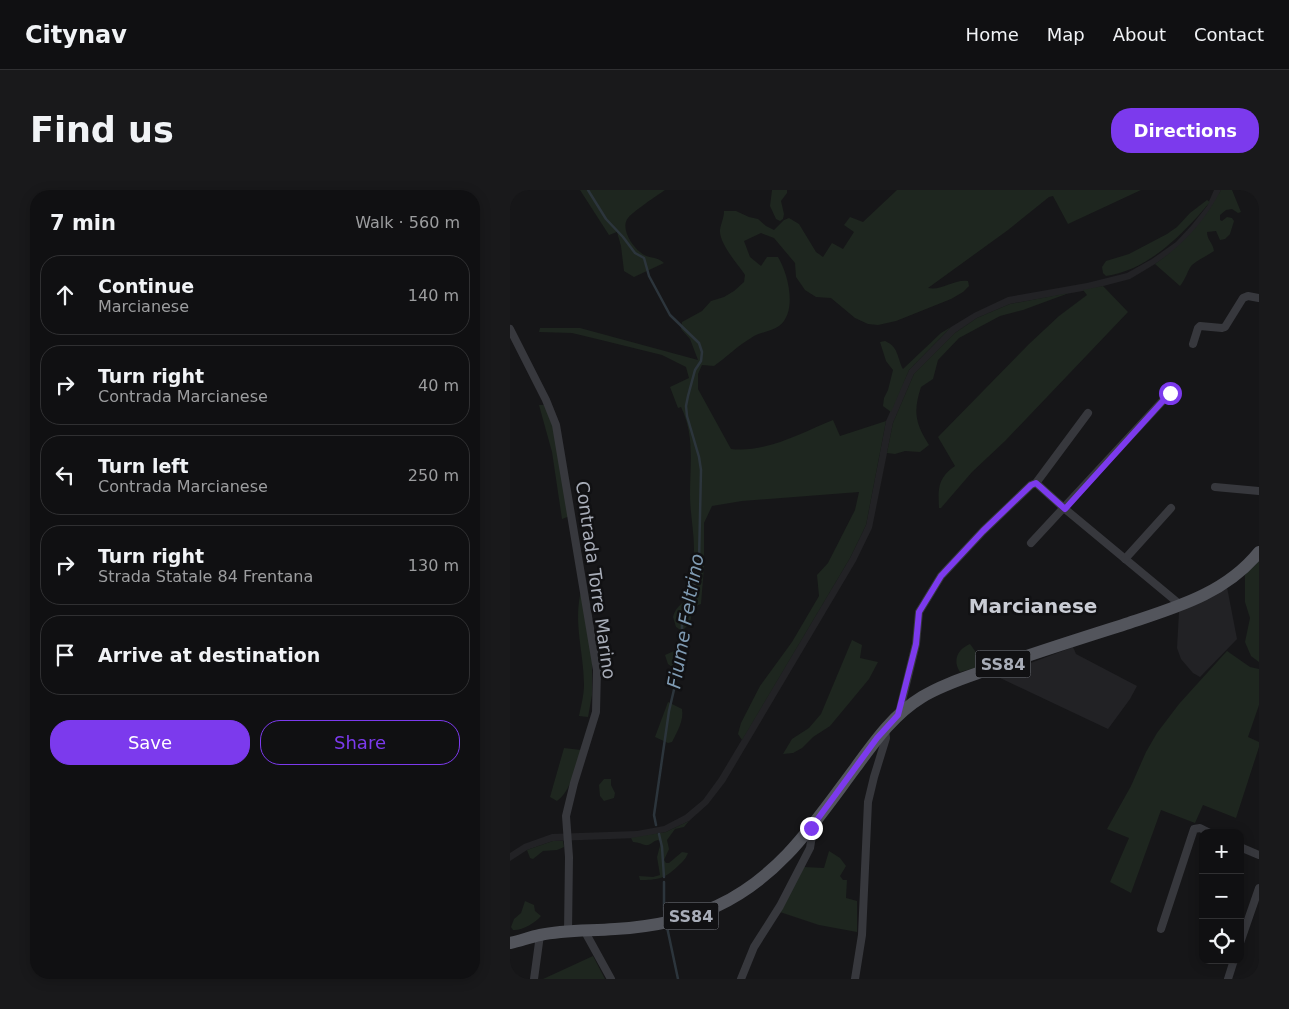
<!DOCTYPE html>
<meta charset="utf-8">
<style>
:root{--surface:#101012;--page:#19191b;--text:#f1f3f6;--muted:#9c9d9f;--line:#303032;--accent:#7c3aed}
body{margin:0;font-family:"DejaVu Sans",sans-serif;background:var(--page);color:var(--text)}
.controls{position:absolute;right:15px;bottom:15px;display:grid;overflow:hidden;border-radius:10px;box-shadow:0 2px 12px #0003}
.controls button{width:45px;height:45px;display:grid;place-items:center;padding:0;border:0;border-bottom:1px solid var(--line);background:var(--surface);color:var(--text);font:25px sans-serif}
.stop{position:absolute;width:15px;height:15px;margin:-11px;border:4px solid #7c3aed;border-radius:50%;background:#fff}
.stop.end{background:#7c3aed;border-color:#fff;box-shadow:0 1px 5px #0008}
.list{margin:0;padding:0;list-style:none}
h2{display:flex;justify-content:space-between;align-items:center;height:65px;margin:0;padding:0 20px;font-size:21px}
h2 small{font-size:16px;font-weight:400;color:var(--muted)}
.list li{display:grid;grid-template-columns:32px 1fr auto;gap:15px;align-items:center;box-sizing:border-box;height:80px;margin:0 10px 10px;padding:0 10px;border:1px solid var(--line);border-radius:20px}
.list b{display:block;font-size:19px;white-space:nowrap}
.list p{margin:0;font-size:16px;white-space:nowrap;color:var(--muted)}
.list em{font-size:16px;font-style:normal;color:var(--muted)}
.actions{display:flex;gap:10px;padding:15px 20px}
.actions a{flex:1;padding:11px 0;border:1px solid var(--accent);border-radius:20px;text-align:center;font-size:18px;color:var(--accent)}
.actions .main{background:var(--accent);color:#fff}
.icon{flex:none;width:28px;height:28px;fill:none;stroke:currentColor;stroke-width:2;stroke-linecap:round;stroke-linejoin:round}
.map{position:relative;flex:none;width:749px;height:789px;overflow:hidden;border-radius:20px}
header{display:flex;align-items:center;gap:30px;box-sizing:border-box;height:70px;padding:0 25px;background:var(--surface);border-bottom:1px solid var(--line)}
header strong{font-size:24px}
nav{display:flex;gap:28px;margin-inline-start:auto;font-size:18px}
.intro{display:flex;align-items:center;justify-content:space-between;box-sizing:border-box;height:120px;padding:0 30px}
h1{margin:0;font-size:35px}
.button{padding:12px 22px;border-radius:20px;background:var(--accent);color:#fff;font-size:18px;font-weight:700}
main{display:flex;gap:30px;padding:0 30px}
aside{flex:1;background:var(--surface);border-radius:20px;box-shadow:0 2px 12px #0003}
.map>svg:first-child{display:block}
</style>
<header>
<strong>Citynav</strong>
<nav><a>Home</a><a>Map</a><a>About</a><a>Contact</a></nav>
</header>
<div class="intro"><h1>Find us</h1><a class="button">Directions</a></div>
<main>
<aside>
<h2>7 min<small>Walk · 560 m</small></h2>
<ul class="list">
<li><svg class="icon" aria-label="ahead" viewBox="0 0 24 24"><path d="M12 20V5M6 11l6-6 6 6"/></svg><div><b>Continue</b><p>Marcianese</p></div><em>140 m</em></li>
<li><svg class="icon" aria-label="right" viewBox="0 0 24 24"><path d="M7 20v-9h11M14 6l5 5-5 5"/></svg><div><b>Turn right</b><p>Contrada Marcianese</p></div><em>40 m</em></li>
<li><svg class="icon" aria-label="left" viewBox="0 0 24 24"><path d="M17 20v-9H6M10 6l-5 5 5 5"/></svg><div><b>Turn left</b><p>Contrada Marcianese</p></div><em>250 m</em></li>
<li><svg class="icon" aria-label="right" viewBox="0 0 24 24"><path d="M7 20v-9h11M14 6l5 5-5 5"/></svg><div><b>Turn right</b><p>Strada Statale 84 Frentana</p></div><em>130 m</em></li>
<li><svg class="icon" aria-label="arrive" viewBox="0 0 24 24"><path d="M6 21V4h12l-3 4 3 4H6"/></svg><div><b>Arrive at destination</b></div></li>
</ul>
<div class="actions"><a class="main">Save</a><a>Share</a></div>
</aside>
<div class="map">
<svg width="749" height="789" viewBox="0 0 749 789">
<rect width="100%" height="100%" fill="#161618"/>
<!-- built -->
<g fill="#222225">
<polygon points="704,0 711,0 702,20 670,57 645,74 620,89 578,100 500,114 467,128 445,143 404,184 383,233 362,338 346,371 215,592 198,614 179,631 156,642 127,648 43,651 17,660 0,671 0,663 14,654 42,644 127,641 154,636 175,625 193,610 209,588 340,368 356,335 376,231 399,180 441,137 464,123 498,107 577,93 617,83 642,69 666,52 681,36 697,16"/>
<polygon points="717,397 727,449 690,487 683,483 671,469 667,458 669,422"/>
<polygon points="563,457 566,464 627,496 620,509 598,539 486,486"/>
</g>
<!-- green -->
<g fill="#1e261f">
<path d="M70,0H155C146,6 124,21 118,28C110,38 122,56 130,62C137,69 147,66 154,73L124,87L114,81L111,56L107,42L99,45Z"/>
<polygon points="262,0 277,0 277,3 271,11 274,24 273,29 270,31 266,29 260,16"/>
<path d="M387,0H631L558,34L543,6L539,7L498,40L418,98C432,101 444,89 458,91L459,96L453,102L441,109L386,131L368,135L358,134L345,128L321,108L306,107L295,100L286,87L285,73L264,48L251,43L234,51L240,67L251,76L257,67H268C278,83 288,122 269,136C261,142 249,142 241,148C227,156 217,167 204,176L192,175L188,184V199L221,259C256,263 291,243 323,230L330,246L376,231L356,335L340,368L232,550L228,544L231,533L250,496L282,452L309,406L307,385L318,373L345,320L349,302L232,311L202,316L194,333V377L191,414L183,417L180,433L172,441L177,444L170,476L165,479L158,474L155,465L164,461L172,441L166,437L163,427C165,419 171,412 180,409C180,392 184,375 184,359C184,341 180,323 180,305C180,274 185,246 171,217L168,218L160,197L179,188L176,177L152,165L87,149L62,143L29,142L30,138H70L188,170L180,149L171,139L172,132L192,121L201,111L214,107L224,101L234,92L235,85C228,74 209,54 210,40C211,33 214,28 214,21H226L239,27L248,29L256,36L264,40L274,30L279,28L289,34L306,62L313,67L322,53L333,59L344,42L334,35L340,27L353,32Z"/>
<path d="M711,0H722L731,22L728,23L722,19L716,20L710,25V30L712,31L717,27L722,28L724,31L720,44L715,49L710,50L706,41L697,42C697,50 703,53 704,61C697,66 689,69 682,75C678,79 676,89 670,96L645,74C675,53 694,32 711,0Z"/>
<path d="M697,10L700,12C674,43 639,80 596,86L593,83L592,77L596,71L619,64L657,44L667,37L680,23Z"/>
<path d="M593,96L618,122L495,251L462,282L431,318H429C428,298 428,288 445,276L428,247L519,154L549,126L577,105L573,100Z"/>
<path d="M559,103L513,120L490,126L449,148L428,170L423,189L411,197C403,222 405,233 419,255L410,262L395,261L385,264L377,263L383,233L404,184L445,143L467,128L500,114Z"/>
<path d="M441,137L399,180L381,222L373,216L374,208L378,200L383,180L376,171L370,152L375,151C389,157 387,168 393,179L431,143Z"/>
<polygon points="29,215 34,215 44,237 60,326 52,329 42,262"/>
<polygon points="749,371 749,472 741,466 735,452 740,428 735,412 735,385"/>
<path d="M71,401L82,466V505L78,527L69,526C71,516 74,505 74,495C74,463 63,433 71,401Z"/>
<polygon points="342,450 352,455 350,468 368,472 359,489 320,536 303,547 292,558 283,563 273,564 282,549 299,538 311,524"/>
<path d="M460,454L475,475L450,482C442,470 448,459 460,454Z"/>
<polygon points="717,461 740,477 749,479 749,515 738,547 749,552 749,557 726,628 693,615 685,633 651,620 621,703 600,692 619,648 597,639 621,596 636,562 647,543 669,514"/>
<path d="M158,512L172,519C174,531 167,542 162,552L158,553L145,547Z"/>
<path d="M54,558L71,560C65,577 62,600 47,611L40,607Z"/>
<polygon points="94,589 101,589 101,595 105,603 104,608 94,611 90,606 89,595"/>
<path d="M179,631L174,637L165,639L157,650L159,659L154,670L156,673H159L172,662L178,663C176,669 172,672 168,676C155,689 147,690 130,690L129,686L143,687L150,685L147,667L151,652L148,650C143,651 142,654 138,655C135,656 129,652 123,652L121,648L156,642Z"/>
<polygon points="43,651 53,651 54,657 47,660 33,661 23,669 20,668 17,660"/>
<polygon points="319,661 330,668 336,676 330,686 333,690 337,690 336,708 347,711 347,742 309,735 270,722 294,677 314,678"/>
<path d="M15,711L24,715L25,721L31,726C25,733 12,741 3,740L1,737L4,729L11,723Z"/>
<polygon points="83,766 95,789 33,789"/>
</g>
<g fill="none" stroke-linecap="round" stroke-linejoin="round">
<!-- stream -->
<g stroke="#2c353c" stroke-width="2.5">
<polyline points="78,0 96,29 113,47 125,63 134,68 139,86 160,125 189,153 192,162 191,171 185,180 178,206 176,216 177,226 189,267 191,280 189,371 184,397 178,420 172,434 172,451 166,477 166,491 159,521 144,625 146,635"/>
<polyline points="149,644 152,657 154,687"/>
<polyline points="154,692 154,720 156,729"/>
<polyline points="157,737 168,789"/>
</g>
<!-- street -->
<g stroke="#37383d" stroke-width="8">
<polyline points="0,139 36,210 46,235 87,480 86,522 64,593 56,626 59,667 58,742"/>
<polyline points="683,154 688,138 690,136 712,138 715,137 733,108 738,106 749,108"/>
<polyline points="526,293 555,319 667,412 668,416"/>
<polyline points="705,297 749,301"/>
<polyline points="521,353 660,203"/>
<polyline points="615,369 661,318"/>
<polyline points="389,523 406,454 409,422 431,386 473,341 521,295 526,293 578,223"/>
<polyline points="730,657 749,665"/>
<polyline points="651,739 684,639 690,638 700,643"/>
<polyline points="74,740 101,789"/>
<polyline points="730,753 749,698"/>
<polyline points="24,789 30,745"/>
<polyline points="231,789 244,757 270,716 300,658 302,646 301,638"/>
<polyline points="345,789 352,745 358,612 364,587 376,548 375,540"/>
<polyline points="718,789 724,770"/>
</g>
<!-- primary -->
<path stroke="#53555c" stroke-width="12" d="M0,753C10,751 20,747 30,745C54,740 80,741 105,739C140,737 174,731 207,716C271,686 305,632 346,577C365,551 384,524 412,507C435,493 461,486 485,477C530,461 575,447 619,433C667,417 716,403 749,362"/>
</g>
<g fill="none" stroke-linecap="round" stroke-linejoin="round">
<!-- route -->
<polyline stroke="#7c3aed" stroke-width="6" points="301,638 367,548 388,525 406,454 409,422 431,386 473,341 521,295 526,293 555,319 660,203"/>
</g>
<g text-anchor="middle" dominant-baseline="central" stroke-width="5" stroke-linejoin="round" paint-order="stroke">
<!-- shield labels -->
<g fill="#111113" stroke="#7b7e86" stroke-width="1">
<rect x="465.5" y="460.5" width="55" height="27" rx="4"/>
<rect x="153.5" y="712.5" width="55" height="27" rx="4"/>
</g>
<g font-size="16" font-weight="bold" fill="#a8adb8">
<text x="493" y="474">SS84</text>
<text x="181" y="726">SS84</text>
</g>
<!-- street labels -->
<g font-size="18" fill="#a8adb8" stroke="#111113">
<text transform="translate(86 390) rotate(82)">Contrada Torre Marino</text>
</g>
<!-- water labels -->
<g font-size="19" font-style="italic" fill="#7f9bb3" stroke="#111113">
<text transform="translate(175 431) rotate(-80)">Fiume Feltrino</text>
</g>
<!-- quarter labels -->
<g font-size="20" font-weight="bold" fill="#c9ccd4" stroke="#111113">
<text x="523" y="416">Marcianese</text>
</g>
</g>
</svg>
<div class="controls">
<button>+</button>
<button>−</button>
<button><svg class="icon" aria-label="locate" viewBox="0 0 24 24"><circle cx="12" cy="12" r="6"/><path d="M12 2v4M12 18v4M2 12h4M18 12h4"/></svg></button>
</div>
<div class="stop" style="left:660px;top:203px"></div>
<div class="stop end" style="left:301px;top:638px"></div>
</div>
</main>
